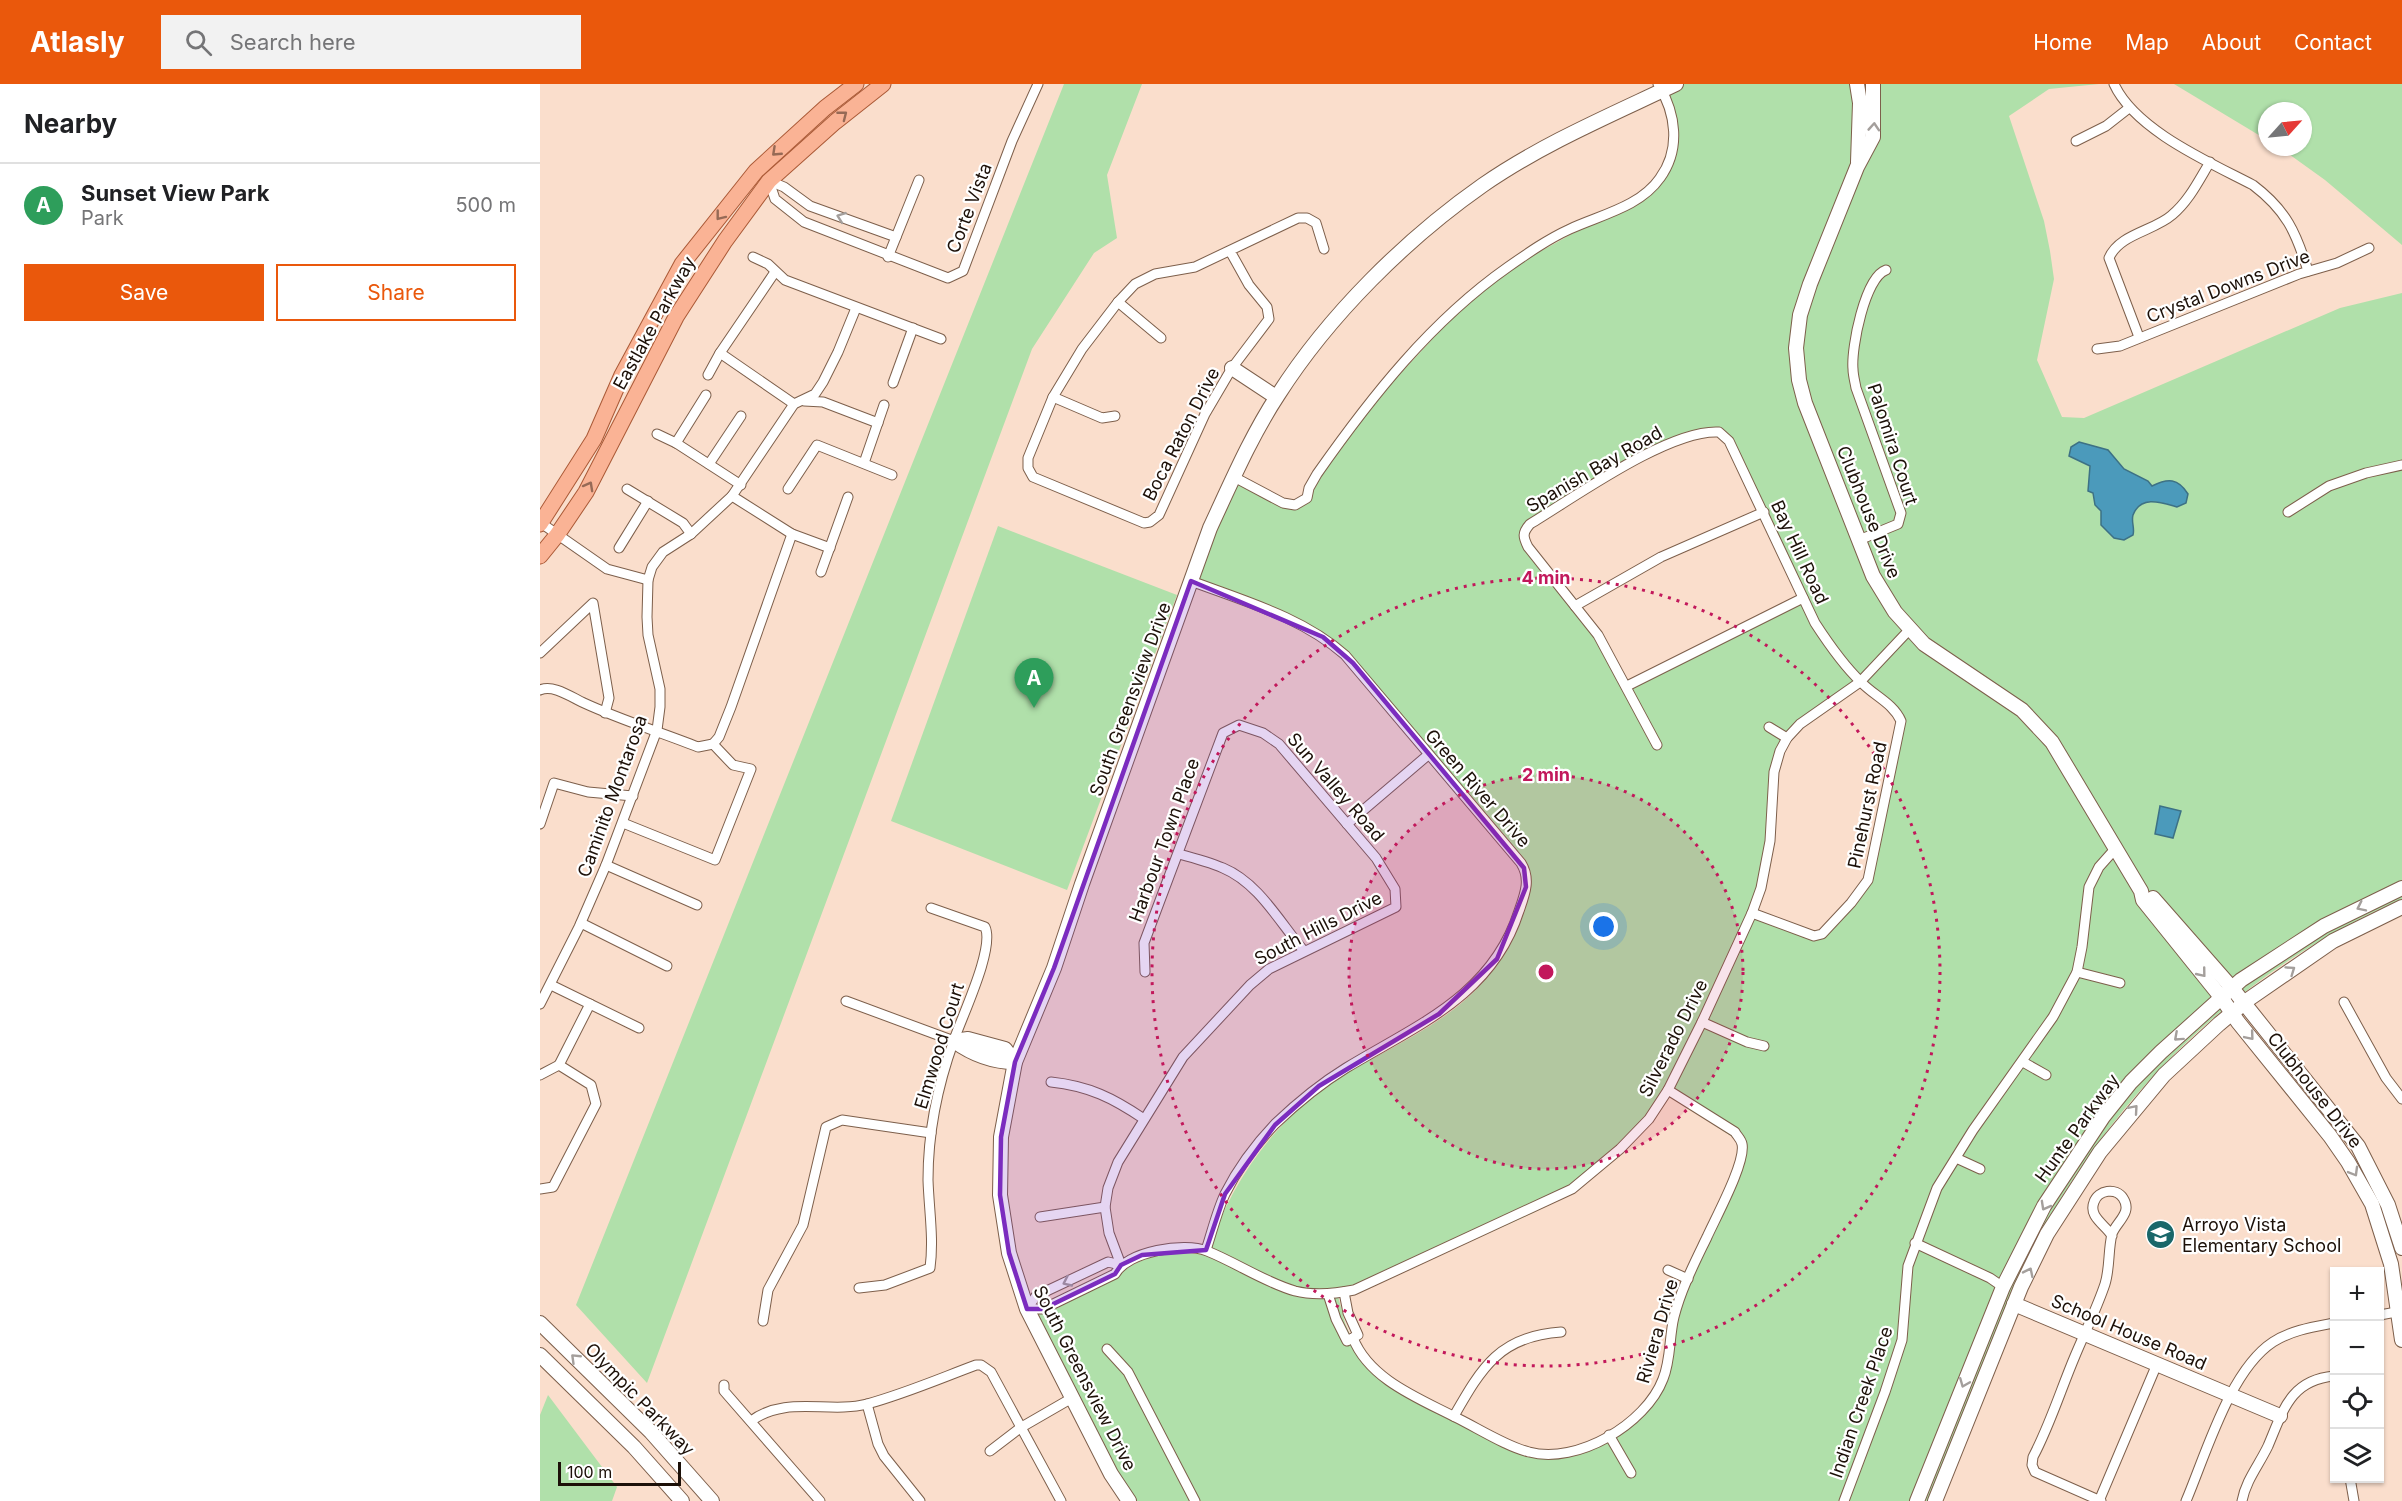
<!DOCTYPE html>
<meta charset="utf-8">
<style>
:root{--surface:#fff;--page:#f2f2f2;--text:#202124;--muted:#757577;--line:#e0e0e0;--accent:#ea580c}
body{margin:0;font-family:Inter,sans-serif;background:var(--page);color:var(--text)}
.controls{position:absolute;right:18px;bottom:18px;display:grid;overflow:hidden;border-radius:0px;box-shadow:0 2px 4px #0004}
.controls button{width:54px;height:54px;display:grid;place-items:center;padding:0;border:0;border-bottom:2px solid var(--line);background:var(--surface);color:var(--text);font:30px sans-serif}
.compass{position:absolute;left:1718px;top:18px;width:54px;height:54px;border-radius:50%;background:var(--surface);box-shadow:0 2px 4px #0004;rotate:63deg}
.scale{position:absolute;left:18px;bottom:15px;width:123px;box-sizing:border-box;padding-left:6px;border:3px solid #1c1008;border-top:0;font-size:16px;line-height:21px;white-space:nowrap;color:#1c1008;-webkit-text-stroke:4px #fff;paint-order:stroke}
.you{position:absolute;left:1064px;top:843px;width:21px;height:21px;margin:-15px;border:4px solid #fff;border-radius:50%;background:#1a73e8;box-shadow:0 0 0 9px #1a73e833}
.badge{display:grid;place-items:center;width:39px;height:39px;border-radius:50%;background:var(--accent);color:#fff;font-size:20px;font-weight:700}
.pin{position:absolute;translate:-50% -50px;filter:drop-shadow(0 2px 3px #0008)}
.pin::after{content:'';position:absolute;top:32px;width:21px;height:18px;background:inherit;clip-path:polygon(0 0,100% 0,50% 100%)}
.list{margin:0;padding:0;list-style:none}
h2{display:flex;justify-content:space-between;align-items:center;height:78px;margin:0;padding:0 24px;font-size:26px}
h2 small{font-size:20px;font-weight:400;color:var(--muted)}
.list li{display:grid;grid-template-columns:39px 1fr auto;gap:18px;align-items:center;box-sizing:border-box;height:84px;padding:0 24px;border-top:2px solid var(--line)}
.list b{display:block;font-size:22px;white-space:nowrap}
.list p{margin:0;font-size:20px;white-space:nowrap;color:var(--muted)}
.list em{font-size:20px;font-style:normal;color:var(--muted)}
.actions{display:flex;gap:12px;padding:18px 24px}
.actions a{flex:1;padding:14px 0;border:2px solid var(--accent);border-radius:0px;text-align:center;font-size:21px;color:var(--accent)}
.actions .main{background:var(--accent);color:#fff}
.icon{flex:none;width:33px;height:33px;fill:none;stroke:currentColor;stroke-width:2;stroke-linecap:round;stroke-linejoin:round}
.map{position:relative;flex:none;width:1862px;height:1417px;overflow:hidden}
header{display:flex;align-items:center;gap:36px;box-sizing:border-box;height:84px;padding:0 30px;background:var(--accent);color:#fff}
header strong{font-size:28px}
nav{display:flex;gap:33px;margin-inline-start:auto;font-size:21px}
.search{width:420px;height:54px;background:var(--page);display:flex;align-items:center;gap:15px;box-sizing:border-box;padding:0 21px;border-radius:0px;color:var(--muted);font-size:22px}
main{display:flex}
aside{flex:1;background:var(--surface)}
.map>svg:first-child{display:block}
</style>
<header>
<strong>Atlasly</strong>
<div class="search"><svg class="icon" aria-label="search" viewBox="0 0 24 24"><circle cx="10" cy="10" r="6"/><path d="M15 15l6 6"/></svg>Search here</div>
<nav><a>Home</a><a>Map</a><a>About</a><a>Contact</a></nav>
</header>
<main>
<aside>
<h2>Nearby<small></small></h2>
<ul class="list">
<li><span class="badge" style="background:#2e9e5b">A</span><div><b>Sunset View Park</b><p>Park</p></div><em>500 m</em></li>
</ul>
<div class="actions"><a class="main">Save</a><a>Share</a></div>
</aside>
<div class="map">
<svg width="1862" height="1417" viewBox="0 0 1862 1417">
<rect width="100%" height="100%" fill="#fadecc"/>
<!-- green -->
<g fill="#b0e0aa" fill-rule="evenodd">
<polygon points="524,0 602,0 567,91 577,154 554,169 492,265 107,1299 36,1221"/>
<path d="M1144,0H1559L1509,5L1469,32L1504,137L1510,167L1514,195L1497,276L1522,333L1544,334L1800,224L1862,209V815C1702,884 1571,1011 1492,1166C1475,1200 1461,1235 1447,1270C1428,1319 1408,1368 1388,1417H589L489,1228L608,1174L637,1168L666,1171C689,1105 725,1048 782,1006C835,967 914,942 952,886C957,879 961,870 965,862C969,855 975,846 978,838C982,823 982,804 984,789L817,587L784,558L744,536L653,500L695,397L758,421L836,316L898,249L934,213L985,176L1039,146L1098,120L1117,104L1135,46L1120,12ZM1170,350L1178,351L1188,360L1262,518L1086,605L1054,552L984,454L991,443L1117,366ZM1320,598L1355,631L1359,643L1321,810L1278,851L1211,829L1230,761L1239,669L1262,639ZM1127,1010L1194,1054L1199,1061L1187,1112L1136,1231L1122,1307L1115,1318L1099,1337L1088,1345L1050,1362L1040,1370L1008,1375L872,1309L830,1280L811,1253L805,1239L798,1212L823,1206L993,1129L1026,1112L1113,1031Z"/>
<polygon points="1634,0 1862,0 1862,161 1785,96 1739,63 1763,63 1763,27 1727,27 1727,56"/>
<polygon points="458,442 637,511 527,806 351,737"/>
<polygon points="8,1311 77,1403 72,1417 0,1417 0,1331"/>
</g>
<!-- water -->
<g fill="#4b9abb" stroke="#3d7185" stroke-width="1.5">
<path d="M1539,358L1568,366L1584,385L1608,397L1612,402C1628,394 1638,394 1648,410L1646,419L1637,423C1623,419 1601,410 1593,431C1591,438 1595,444 1593,451L1584,456L1574,454L1561,441V427L1555,421L1553,409L1548,407L1550,382L1529,372L1531,363Z"/>
<polygon points="1620,722 1641,727 1633,754 1615,750"/>
</g>
<g fill="none" stroke-linecap="round" stroke-linejoin="round">
<defs>
<g id="street">
<path d="M1574,0C1595,46 1669,78 1713,101C1746,126 1756,148 1768,187"/>
<polyline points="1536,57 1566,42 1589,24"/>
<polyline points="227,96 244,103 270,122 356,153"/>
<polyline points="229,97 235,115 264,138 408,194 423,187 472,57 498,0"/>
<polyline points="690,167 709,201 727,223 729,235 692,284 665,330 619,431 610,438 604,439 493,393 488,384 488,374 513,313 542,265 578,218 595,200 615,190 655,183 758,134 767,134 776,139 784,165"/>
<polyline points="213,173 228,180 245,196 401,255"/>
<polyline points="348,173 379,96"/>
<polyline points="578,218 621,254"/>
<path d="M1599,253L1569,174C1579,150 1614,147 1632,131C1649,117 1659,96 1670,78"/>
<polyline points="1557,265 1580,262 1759,190 1797,179 1829,164"/>
<polyline points="180,269 254,320"/>
<polyline points="168,291 180,269 235,188"/>
<polyline points="353,299 373,244"/>
<polyline points="513,313 562,334 575,332"/>
<polyline points="264,317 283,318 338,339"/>
<polyline points="117,350 136,359 201,401"/>
<polyline points="136,359 166,311"/>
<polyline points="324,379 344,321"/>
<polyline points="169,380 201,332"/>
<path d="M694,393L743,419L755,421L767,414L769,404L777,390C831,313 891,237 968,183C988,169 1008,155 1030,145C1060,131 1100,123 1120,94C1141,65 1136,29 1118,0"/>
<polyline points="87,405 143,439 151,450"/>
<polyline points="248,405 277,361 352,391"/>
<polyline points="192,412 252,450 290,464"/>
<polyline points="1748,428 1789,402 1826,389 1862,381"/>
<polyline points="1,439 67,485 108,496"/>
<path d="M1319,456L1358,440L1361,429L1316,304C1315,298 1313,291 1313,285C1311,264 1325,193 1346,186"/>
<polyline points="79,464 108,417"/>
<polyline points="281,488 308,413"/>
<path d="M651,497C704,517 762,533 805,571L981,779C991,795 985,810 979,827C952,912 877,941 806,984C780,1000 757,1019 735,1040C716,1060 697,1086 685,1110C677,1127 672,1148 666,1166"/>
<polyline points="1035,522 1121,473 1224,428"/>
<polyline points="0,569 53,519 69,614 65,629"/>
<polyline points="1087,602 1263,514"/>
<path d="M0,606C13,600 31,613 44,619C81,636 120,648 158,663L173,660"/>
<polyline points="1229,643 1247,654"/>
<polyline points="173,660 179,653 191,623 252,450"/>
<path d="M1117,661L1058,551L988,463C983,453 982,449 990,440C1035,413 1129,345 1179,348L1189,357L1275,539C1288,559 1303,581 1321,598C1334,612 1353,619 1361,637L1328,796L1311,819L1282,850L1274,852L1212,829"/>
<polyline points="83,739 175,776 211,685 193,681 173,660"/>
<polyline points="0,740 14,699 48,708 93,712"/>
<polyline points="807,740 888,671"/>
<path d="M639,770C654,774 669,778 683,784C719,799 740,839 764,867"/>
<polyline points="66,781 157,821"/>
<polyline points="41,839 127,882"/>
<polyline points="1537,888 1580,899"/>
<polyline points="11,901 99,944"/>
<polyline points="306,917 414,957"/>
<polyline points="1804,918 1846,994 1862,1015"/>
<polyline points="0,920 39,843 66,781 117,646 120,623 120,605 108,551 107,533 108,496 112,483 123,468 151,450 192,412 254,320 275,310 283,298 298,268 316,224"/>
<polyline points="1162,938 1207,958 1224,962"/>
<polyline points="1483,978 1506,991"/>
<polyline points="19,981 50,920"/>
<polyline points="0,991 19,981 51,1001 56,1020 13,1103 0,1105"/>
<path d="M511,998C549,1002 573,1014 604,1035"/>
<polyline points="1416,1074 1440,1085"/>
<polyline points="500,1133 565,1123"/>
<polyline points="1375,1159 1450,1194 1463,1203"/>
<path d="M581,1181L568,1178L496,1212L487,1225H503L575,1190C588,1167 644,1158 667,1167C697,1179 724,1198 755,1207C775,1212 794,1210 814,1206L1032,1105L1080,1065L1109,1035L1128,1006L1162,938L1212,829L1221,804L1230,757L1234,688L1240,667L1247,654L1260,640L1320,598L1370,545"/>
<polyline points="581,1181 569,1149 565,1123 568,1104 578,1078 643,973 710,901 729,885 856,823 855,805 836,774 739,660 723,649 699,641 683,649 604,859 605,888"/>
<polyline points="1128,1186 1148,1195"/>
<path d="M319,1204L345,1201L390,1184C394,1155 389,1126 388,1096C388,1050 398,1000 414,956C422,932 455,864 445,843L391,824"/>
<polyline points="788,1210 796,1235 807,1257 818,1251 808,1229 804,1208"/>
<polyline points="1840,1231 1862,1227"/>
<polyline points="223,1237 228,1206 263,1141 286,1043 302,1036 391,1049"/>
<path d="M813,1254C829,1295 878,1314 915,1333C936,1343 967,1363 989,1368C1037,1381 1106,1340 1123,1295C1131,1276 1129,1253 1134,1233C1141,1205 1155,1178 1167,1153C1176,1133 1206,1078 1202,1060C1201,1055 1197,1052 1195,1048L1128,1006"/>
<polyline points="567,1265 588,1288 655,1417"/>
<polyline points="184,1301 184,1307 280,1417"/>
<polyline points="327,1320 338,1360 344,1372 380,1417"/>
<path d="M914,1332C942,1283 960,1252 1021,1248"/>
<path d="M211,1337C246,1311 288,1330 327,1320C364,1310 401,1294 436,1281H441L451,1288L521,1417"/>
<polyline points="1069,1351 1091,1389"/>
<polyline points="450,1367 480,1344 532,1314"/>
<polyline points="1810,1394 1814,1417"/>
<polyline points="1304,1417 1345,1308 1362,1256 1368,1182 1397,1104 1433,1046 1513,933 1537,888 1542,863 1549,803 1559,783 1575,765"/>
<polyline points="1559,1417 1617,1280"/>
<path d="M1561,1417L1495,1388L1492,1381L1493,1373C1510,1341 1521,1305 1535,1272C1545,1248 1557,1224 1565,1200C1570,1184 1568,1166 1572,1150C1576,1138 1593,1129 1583,1114C1576,1103 1558,1106 1554,1118C1548,1133 1566,1141 1572,1152"/>
<path d="M1646,1417C1666,1370 1690,1286 1733,1258C1752,1246 1773,1243 1794,1239"/>
<path d="M1702,1417C1706,1396 1719,1381 1728,1362C1743,1327 1750,1296 1794,1292"/>
</g>
<g id="secondary">
<polyline points="1317,0 1320,19 1318,78"/>
<polyline points="1333,0 1333,53 1317,83 1270,200 1260,231 1256,264 1259,296 1265,319 1333,492 1355,528 1384,560 1482,626 1512,658 1601,807 1603,816 1681,913 1698,938 1790,1052 1808,1078 1832,1120 1851,1180 1862,1256"/>
<polyline points="692,284 736,313"/>
<polyline points="1613,814 1692,904 1818,1062 1848,1121 1862,1164"/>
<path d="M428,955L465,965L475,978C452,978 432,970 414,957Z"/>
<polyline points="1474,1220 1740,1332"/>
<polyline points="0,1239 111,1348 172,1417"/>
<polyline points="0,1271 94,1363 142,1417"/>
<path d="M589,1417L571,1390L487,1225L469,1169L460,1111L461,1053L475,978L514,884L542,800L670,444C691,399 711,352 738,311C789,231 866,155 943,101C1002,60 1071,31 1136,0"/>
<polyline points="1377,1417 1463,1203 1504,1122 1563,1033 1591,998 1621,968 1701,896 1784,842 1862,804"/>
<polyline points="1395,1417 1481,1203 1507,1150 1560,1068 1624,991 1679,940 1709,915 1793,857 1862,823"/>
</g>
<g id="primary">
<polyline points="0,440 54,355 82,291 142,180 216,87 285,24 316,0"/>
<polyline points="0,472 17,451 46,408 136,233 185,157 229,97 295,38 343,0"/>
</g>
</defs>
<!-- street casing -->
<use href="#street" stroke="#7d5f4b" stroke-width="11"/>
<!-- secondary casing -->
<use href="#secondary" stroke="#7d5f4b" stroke-width="16"/>
<!-- primary casing -->
<use href="#primary" stroke="#aa5936" stroke-width="17"/>
<!-- street -->
<use href="#street" stroke="#fff" stroke-width="9"/>
<!-- secondary -->
<use href="#secondary" stroke="#fff" stroke-width="14"/>
<!-- primary -->
<use href="#primary" stroke="#fab395" stroke-width="15"/>
</g>
<!-- one-way arrows -->
<defs><path id="oneway-chevron" d="M-2-3.5L2.5 0L-2 3.5" fill="none" stroke-width="1.6" stroke-linecap="round" stroke-linejoin="round" transform="scale(1.5)"/></defs>
<g stroke="#966a56">
<use href="#oneway-chevron" transform="translate(303 31) rotate(-38)"/>
<use href="#oneway-chevron" transform="translate(236 68) rotate(137)"/>
<use href="#oneway-chevron" transform="translate(180 132) rotate(128)"/>
<use href="#oneway-chevron" transform="translate(49 402) rotate(-61)"/>
</g>
<g stroke="#a49f9c">
<use href="#oneway-chevron" transform="translate(1334 43) rotate(-86)"/>
<use href="#oneway-chevron" transform="translate(301 133) rotate(-160)"/>
<use href="#oneway-chevron" transform="translate(1821 823) rotate(154)"/>
<use href="#oneway-chevron" transform="translate(1751 886) rotate(-35)"/>
<use href="#oneway-chevron" transform="translate(1662 889) rotate(51)"/>
<use href="#oneway-chevron" transform="translate(1710 952) rotate(50)"/>
<use href="#oneway-chevron" transform="translate(1638 953) rotate(138)"/>
<use href="#oneway-chevron" transform="translate(1594 1025) rotate(-49)"/>
<use href="#oneway-chevron" transform="translate(1814 1088) rotate(60)"/>
<use href="#oneway-chevron" transform="translate(1505 1122) rotate(119)"/>
<use href="#oneway-chevron" transform="translate(1489 1188) rotate(-64)"/>
<use href="#oneway-chevron" transform="translate(527 1198) rotate(155)"/>
<use href="#oneway-chevron" transform="translate(35 1274) rotate(-136)"/>
<use href="#oneway-chevron" transform="translate(1424 1299) rotate(112)"/>
</g>
<!-- marked area -->
<path fill="#7b2cbf" fill-opacity="0.2" stroke="#7b2cbf" stroke-width="4.5" stroke-linejoin="round" d="M651,497L783,553L813,579L984,784L986,803L957,875L899,930L779,1002L735,1041L685,1110L666,1166L602,1171L581,1181L575,1190L503,1225H487L469,1169L460,1111L461,1053L475,978L514,884Z"/>
<!-- distance rings -->
<circle cx="1006" cy="888" r="197" fill="#c2185b" fill-opacity=".12"/>
<g fill="none" stroke="#c2185b" stroke-width="3" stroke-dasharray="3 6">
<circle cx="1006" cy="888" r="197"/>
<circle cx="1006" cy="888" r="394"/>
</g>
<!-- icons -->
<defs>
<symbol id="school-disc" viewBox="-11 -11 22 22"><circle r="9.5" fill="#19676a" stroke="#fff"/><path d="M0-5L7-2L0 1L-7-2ZM-4 1L0 2.5L4 1V4Q0 6-4 4Z" fill="#fff"/></symbol>
</defs>
<g fill-rule="evenodd">
<use href="#school-disc" x="1604" y="1134" width="33" height="33"/>
</g>
<g text-anchor="middle" dominant-baseline="central" stroke-width="4.5" stroke-linejoin="round" paint-order="stroke">
<!-- street labels -->
<g font-size="18" fill="#1c1008" stroke="#fff">
<text transform="translate(429 124) rotate(-69)">Corte Vista</text>
<text transform="translate(1688 202) rotate(-21)">Crystal Downs Drive</text>
<text transform="translate(114 239) rotate(-61)">Eastlake Parkway</text>
<text transform="translate(641 350) rotate(-63)">Boca Raton Drive</text>
<text transform="translate(1353 360) rotate(72)">Palomira Court</text>
<text transform="translate(1054 385) rotate(-30)">Spanish Bay Road</text>
<text transform="translate(1329 428) rotate(68)">Clubhouse Drive</text>
<text transform="translate(1260 468) rotate(65)">Bay Hill Road</text>
<text transform="translate(590 615) rotate(-70)">South Greensview Drive</text>
<text transform="translate(796 703) rotate(49)">Sun Valley Road</text>
<text transform="translate(938 704) rotate(49)">Green River Drive</text>
<text transform="translate(72 712) rotate(-70)">Caminito Montarosa</text>
<text transform="translate(1327 721) rotate(-78)">Pinehurst Road</text>
<text transform="translate(624 756) rotate(-70)">Harbour Town Place</text>
<text transform="translate(778 844) rotate(-27)">South Hills Drive</text>
<text transform="translate(1133 954) rotate(-63)">Silverado Drive</text>
<text transform="translate(399 962) rotate(-73)">Elmwood Court</text>
<text transform="translate(1775 1006) rotate(52)">Clubhouse Drive</text>
<text transform="translate(1537 1044) rotate(-54)">Hunte Parkway</text>
<text transform="translate(1117 1247) rotate(-74)">Riviera Drive</text>
<text transform="translate(1589 1248) rotate(23)">School House Road</text>
<text transform="translate(545 1294) rotate(63)">South Greensview Drive</text>
<text transform="translate(100 1315) rotate(46)">Olympic Parkway</text>
<text transform="translate(1321 1318) rotate(-71)">Indian Creek Place</text>
</g>
<!-- poi labels -->
<g font-size="18" fill="#1c1008" stroke="#fff" text-anchor="start">
<text x="1642" y="1140">Arroyo Vista<tspan x="1642" dy="21">Elementary School</tspan></text>
</g>
</g>
<circle cx="1006" cy="888" r="9" fill="#c2185b" stroke="#fff" stroke-width="3"/>
<g font-size="18" text-anchor="middle" font-weight="bold" fill="#c2185b" stroke="#fff" stroke-width="4.5" stroke-linejoin="round" paint-order="stroke">
<text x="1006" y="500">4 min</text>
<text x="1006" y="697">2 min</text>
</g>
</svg>
<div class="controls">
<button>+</button>
<button>−</button>
<button><svg class="icon" aria-label="locate" viewBox="0 0 24 24"><circle cx="12" cy="12" r="6"/><path d="M12 2v4M12 18v4M2 12h4M18 12h4"/></svg></button>
<button><svg class="icon" aria-label="layers" viewBox="0 0 24 24"><path d="M12 4l9 5-9 5-9-5zM3 14l9 5 9-5"/></svg></button>
</div>
<svg class="compass" viewBox="-18 -18 36 36"><path d="M0-13l5 13h-10z" fill="#e53935"/><path d="M0 13l5-13h-10z" fill="#757577"/></svg>
<div class="scale">100 m</div>
<div class="you"></div>
<div class="pin badge" style="left:494px;top:624px;background:#2e9e5b">A</div>
</div>
</main>
